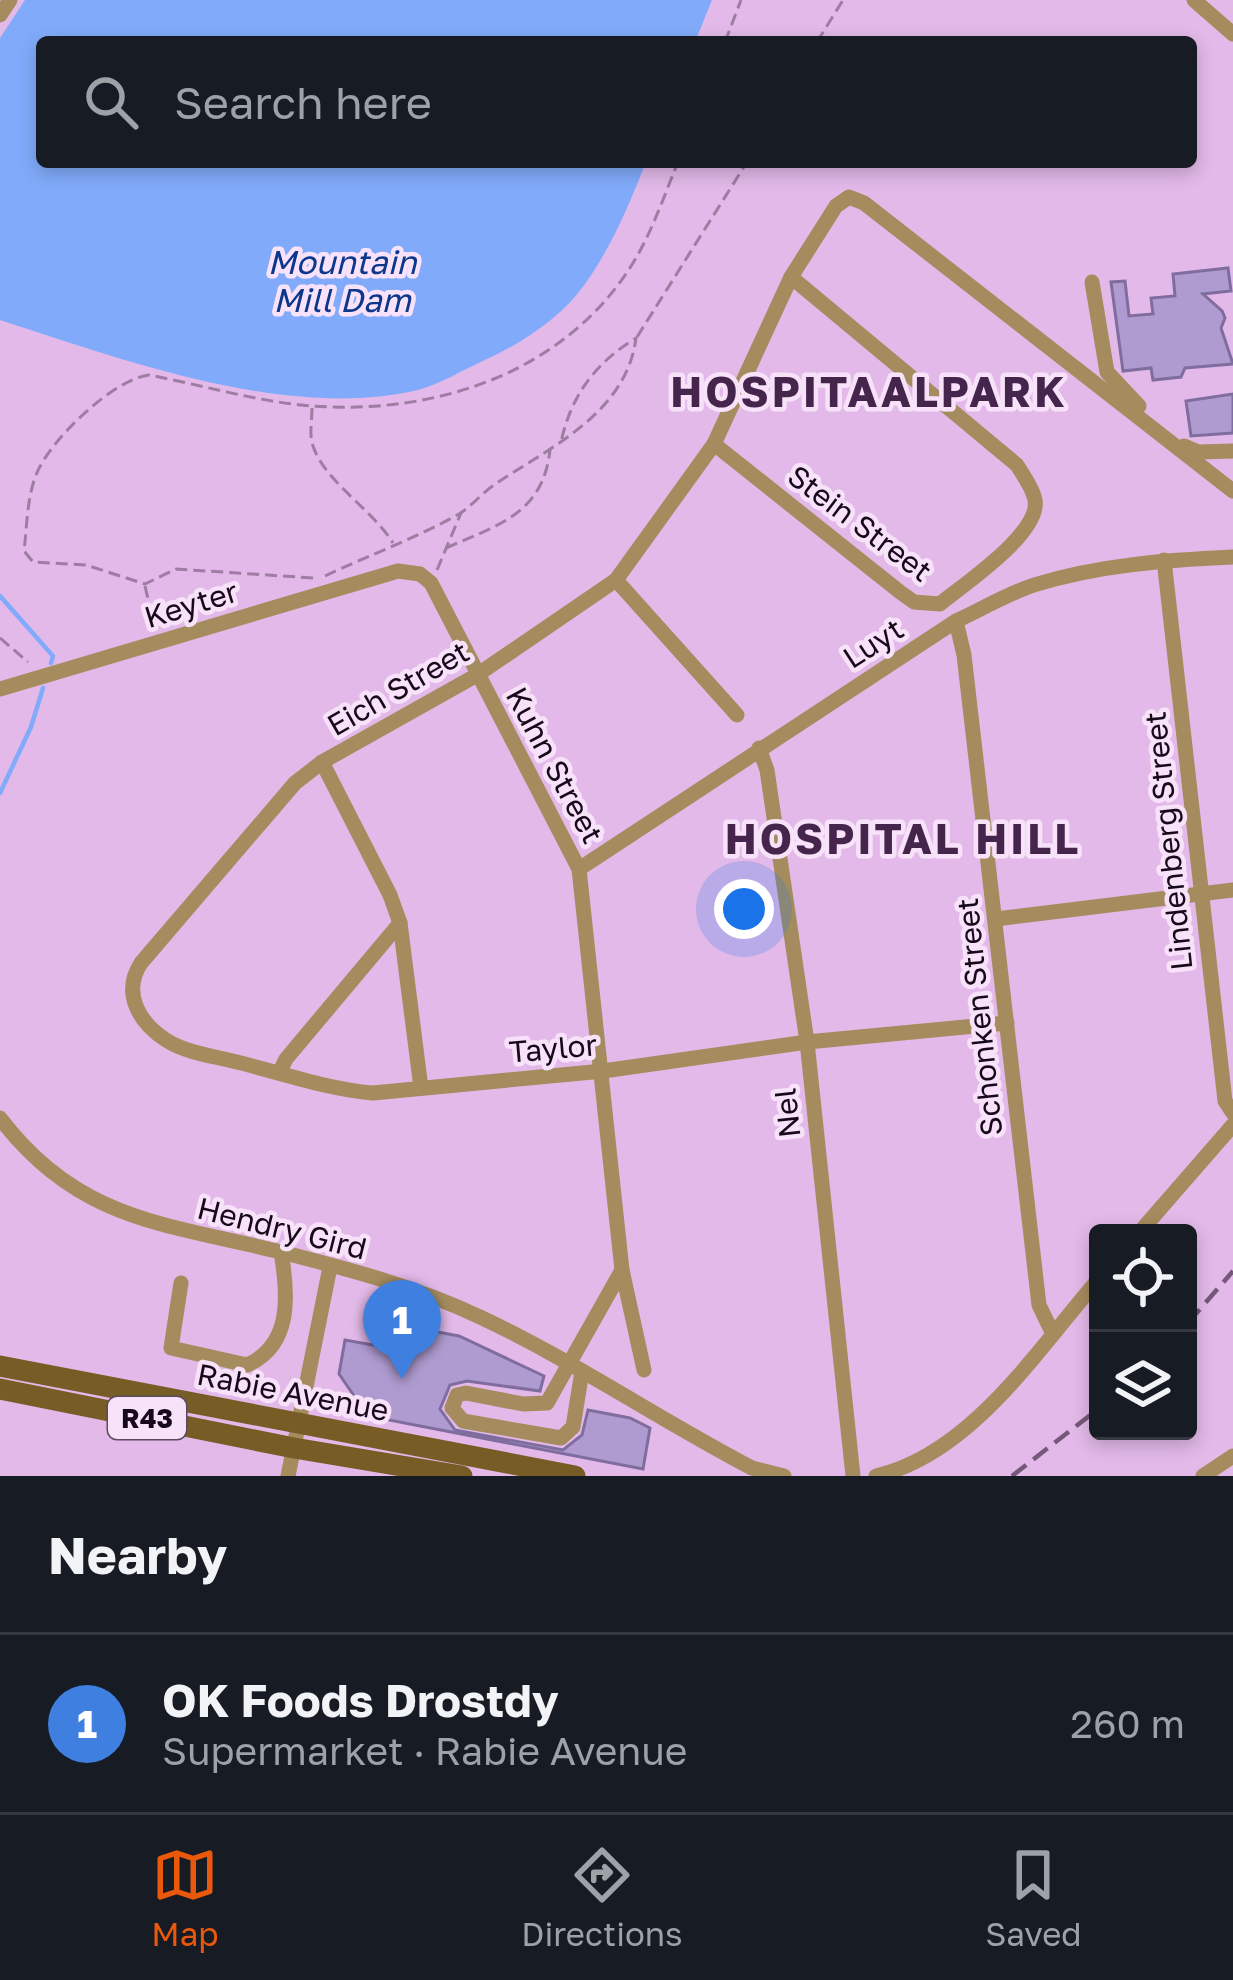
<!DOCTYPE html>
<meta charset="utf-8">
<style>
:root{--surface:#171b24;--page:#20242c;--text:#f1f3f6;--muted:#9ea1a6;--line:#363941;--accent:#ea580c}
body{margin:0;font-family:"Golos Text",sans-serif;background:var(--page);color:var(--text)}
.controls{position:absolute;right:36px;bottom:36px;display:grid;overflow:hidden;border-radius:12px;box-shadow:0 6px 18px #0003}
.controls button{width:108px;height:108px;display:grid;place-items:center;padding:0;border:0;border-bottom:3px solid var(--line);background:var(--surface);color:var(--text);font:60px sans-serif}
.you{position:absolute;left:744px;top:909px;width:42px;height:42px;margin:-30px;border:9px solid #fff;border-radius:50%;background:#1a73e8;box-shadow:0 0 0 18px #1a73e833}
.badge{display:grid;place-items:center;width:78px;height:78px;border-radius:50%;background:var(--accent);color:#fff;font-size:39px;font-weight:700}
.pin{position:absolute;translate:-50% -99px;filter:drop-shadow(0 3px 6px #0008)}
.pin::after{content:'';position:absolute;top:63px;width:42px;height:36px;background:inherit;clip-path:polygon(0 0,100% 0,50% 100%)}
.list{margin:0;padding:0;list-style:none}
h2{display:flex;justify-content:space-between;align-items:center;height:156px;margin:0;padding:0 48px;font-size:51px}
h2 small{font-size:39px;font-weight:400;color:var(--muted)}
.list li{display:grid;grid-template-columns:78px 1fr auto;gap:36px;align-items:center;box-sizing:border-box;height:180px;padding:0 48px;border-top:3px solid var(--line)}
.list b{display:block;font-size:45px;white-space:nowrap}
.list p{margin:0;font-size:39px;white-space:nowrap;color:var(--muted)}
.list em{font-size:39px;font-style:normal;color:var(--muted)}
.icon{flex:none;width:66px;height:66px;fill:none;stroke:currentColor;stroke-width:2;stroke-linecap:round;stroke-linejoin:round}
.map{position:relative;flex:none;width:1233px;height:1476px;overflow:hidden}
.search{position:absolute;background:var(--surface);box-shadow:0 6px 18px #0003;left:36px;right:36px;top:36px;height:132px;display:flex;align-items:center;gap:30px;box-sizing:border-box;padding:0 42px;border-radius:12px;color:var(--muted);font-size:45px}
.sheet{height:336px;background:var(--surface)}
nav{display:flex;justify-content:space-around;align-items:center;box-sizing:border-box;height:168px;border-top:3px solid var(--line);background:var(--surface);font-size:33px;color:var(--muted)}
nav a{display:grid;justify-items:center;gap:6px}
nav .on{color:var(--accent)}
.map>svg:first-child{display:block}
</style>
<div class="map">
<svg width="1233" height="1476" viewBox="0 0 1233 1476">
<rect width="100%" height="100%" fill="#e2b9e8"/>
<!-- water -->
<path fill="#81abfa" d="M25,0H712L695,42H42V162H646C629,205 612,246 585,284C561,318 522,343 485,360C464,369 441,384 418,390C288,421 124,360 0,320V38Z"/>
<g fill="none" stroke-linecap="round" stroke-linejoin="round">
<!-- stream -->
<g stroke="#81abfa" stroke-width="4.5">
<polyline points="0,596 53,656 51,663"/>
<polyline points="0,793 31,727 43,688"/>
</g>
</g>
<!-- building -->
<g fill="#af9bd0" stroke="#806d9f" stroke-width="3">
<polygon points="1228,268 1231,291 1203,294 1222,311 1225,318 1221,328 1233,364 1185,368 1181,377 1153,380 1151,368 1123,371 1111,282 1125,281 1129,316 1153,314 1151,298 1175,296 1173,274"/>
<polygon points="1233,394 1233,433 1191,436 1186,401"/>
<polygon points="416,1328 459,1336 544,1376 540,1391 467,1381 450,1385 440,1409 455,1430 563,1450 582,1435 588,1410 630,1418 650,1428 643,1469 368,1416 339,1374 345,1340 412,1352"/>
</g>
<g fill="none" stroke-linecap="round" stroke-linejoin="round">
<!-- path -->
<g stroke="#9e7da2" stroke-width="3" stroke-dasharray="12 6" stroke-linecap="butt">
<polyline points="725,42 741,0"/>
<polyline points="817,42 843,0"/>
<polyline points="637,337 747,162"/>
<path d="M312,408C312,419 309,436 313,446C325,482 373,510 393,543"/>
<path d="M446,548C498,525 543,514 550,450"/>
<polyline points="437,570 461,513"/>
<path d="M325,576C369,555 417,538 459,514C472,506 482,493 494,485C550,447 626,414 636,338C595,363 571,396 561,442"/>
<path d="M313,578L176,569L145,584L86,565L33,562L24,551C27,526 27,498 36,475C49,441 113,379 149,375C202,385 258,402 312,406C436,415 565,373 633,263C652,232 664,196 678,162"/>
<polyline points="145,586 155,629"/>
<polyline points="0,638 28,662"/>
</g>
<!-- minor -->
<g stroke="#a58c5e" stroke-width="15">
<polyline points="1194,0 1233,34"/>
<polyline points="0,15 10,0"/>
<polyline points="1092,282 1107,372 1139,406"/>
<path d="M714,444L900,592L914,602L940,604C964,584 1041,533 1035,500C1033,488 1023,475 1017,465L791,277"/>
<polyline points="1184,446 1198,452 1233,451"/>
<polyline points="1164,560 1225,1101 1233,1113"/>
<polyline points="616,580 737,715"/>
<polyline points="956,621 964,655 1039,1305 1052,1332"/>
<polyline points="0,689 398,571 420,574 431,583 579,869 622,1270 547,1403 523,1404 466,1393 457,1395 452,1408 463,1421 561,1438 573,1427 582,1371"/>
<polyline points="759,748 767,770 807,1042 853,1476"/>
<polyline points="322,762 390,895 400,923 421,1088"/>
<path d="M579,869L956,621C982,609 1007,594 1034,585C1098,565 1167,560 1233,557"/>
<polyline points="996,919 1233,890"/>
<path d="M1007,1023L807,1042L603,1071L373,1093C326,1089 282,1073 237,1062C214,1056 186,1053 166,1040C138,1022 122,992 141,963L295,783L322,762L477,675L616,580L714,444L791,277L836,206L849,197L864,203L1233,491"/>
<polyline points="279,1073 286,1059 400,923"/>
<path d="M0,1118C78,1221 167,1224 281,1252C348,1269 417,1287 480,1317C574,1361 660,1420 752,1468L784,1476"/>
<polyline points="1139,1233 1233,1125"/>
<polyline points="622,1270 644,1370"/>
<path d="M181,1283L171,1348L247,1365C293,1345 288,1293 281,1252"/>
<polyline points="288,1476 330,1267"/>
<path d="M876,1476C971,1454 1037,1350 1098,1280"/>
<polyline points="1203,1476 1233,1456"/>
</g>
<!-- major -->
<g stroke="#775c26" stroke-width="21">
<polyline points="0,1366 575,1476"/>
<polyline points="0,1389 294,1448 462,1476"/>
</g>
<!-- rail -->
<g stroke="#745978" stroke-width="4.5" stroke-dasharray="18 9" stroke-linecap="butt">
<polyline points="1188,1323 1233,1271"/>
<polyline points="1012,1476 1098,1409"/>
</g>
</g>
<g text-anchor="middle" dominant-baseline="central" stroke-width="9" stroke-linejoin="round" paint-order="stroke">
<!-- shield labels -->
<rect fill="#f7e2fa" stroke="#5b4a5d" stroke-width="3" x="108" y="1397" width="78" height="42" rx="9"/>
<g font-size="27" font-weight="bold" fill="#18091a">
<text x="147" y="1418">R43</text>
</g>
<!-- street labels -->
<g font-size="30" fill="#18091a" stroke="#f7e2fa">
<text transform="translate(860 523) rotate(37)">Stein Street</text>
<text transform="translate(191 604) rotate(-17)">Keyter</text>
<text transform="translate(873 643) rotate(-33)">Luyt</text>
<text transform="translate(398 688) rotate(-30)">Eich Street</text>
<text transform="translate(555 765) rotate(62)">Kuhn Street</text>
<text transform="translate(1168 841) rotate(-96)">Lindenberg Street</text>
<text transform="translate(979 1017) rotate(-96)">Schonken Street</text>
<text transform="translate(553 1048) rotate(-5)">Taylor</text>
<text transform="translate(787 1113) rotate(-96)">Nel</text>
<text transform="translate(282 1228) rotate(14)">Hendry Gird</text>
<text transform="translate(293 1392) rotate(11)">Rabie Avenue</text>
</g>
<!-- water labels -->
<g font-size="33" font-style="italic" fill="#0c378b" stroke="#f7e2fa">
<text x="342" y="261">Mountain<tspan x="342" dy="38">Mill Dam</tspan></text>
</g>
<!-- district labels -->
<g font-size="42" font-weight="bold" letter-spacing="3" fill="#46254c" stroke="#f7e2fa">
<text x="869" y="391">HOSPITAALPARK</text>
<text x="903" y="838">HOSPITAL HILL</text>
</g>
</g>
</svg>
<div class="controls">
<button><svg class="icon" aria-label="locate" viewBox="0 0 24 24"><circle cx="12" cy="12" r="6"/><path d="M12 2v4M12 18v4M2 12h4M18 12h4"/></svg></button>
<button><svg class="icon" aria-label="layers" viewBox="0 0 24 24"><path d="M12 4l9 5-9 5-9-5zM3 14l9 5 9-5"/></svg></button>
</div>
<div class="you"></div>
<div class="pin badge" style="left:402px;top:1379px;background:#3f7fe0">1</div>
<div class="search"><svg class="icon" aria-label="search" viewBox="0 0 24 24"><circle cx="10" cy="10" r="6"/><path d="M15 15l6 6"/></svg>Search here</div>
</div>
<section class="sheet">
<h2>Nearby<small></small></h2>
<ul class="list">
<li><span class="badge" style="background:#3f7fe0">1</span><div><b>OK Foods Drostdy</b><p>Supermarket · Rabie Avenue</p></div><em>260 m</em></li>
</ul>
</section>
<nav>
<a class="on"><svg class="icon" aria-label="map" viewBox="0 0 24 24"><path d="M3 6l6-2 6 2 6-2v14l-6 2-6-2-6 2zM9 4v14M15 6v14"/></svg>Map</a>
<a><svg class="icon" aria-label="directions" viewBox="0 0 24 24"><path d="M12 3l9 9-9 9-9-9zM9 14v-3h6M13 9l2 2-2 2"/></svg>Directions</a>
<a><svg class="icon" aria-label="saved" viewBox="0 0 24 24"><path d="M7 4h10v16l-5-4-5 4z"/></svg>Saved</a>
</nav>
